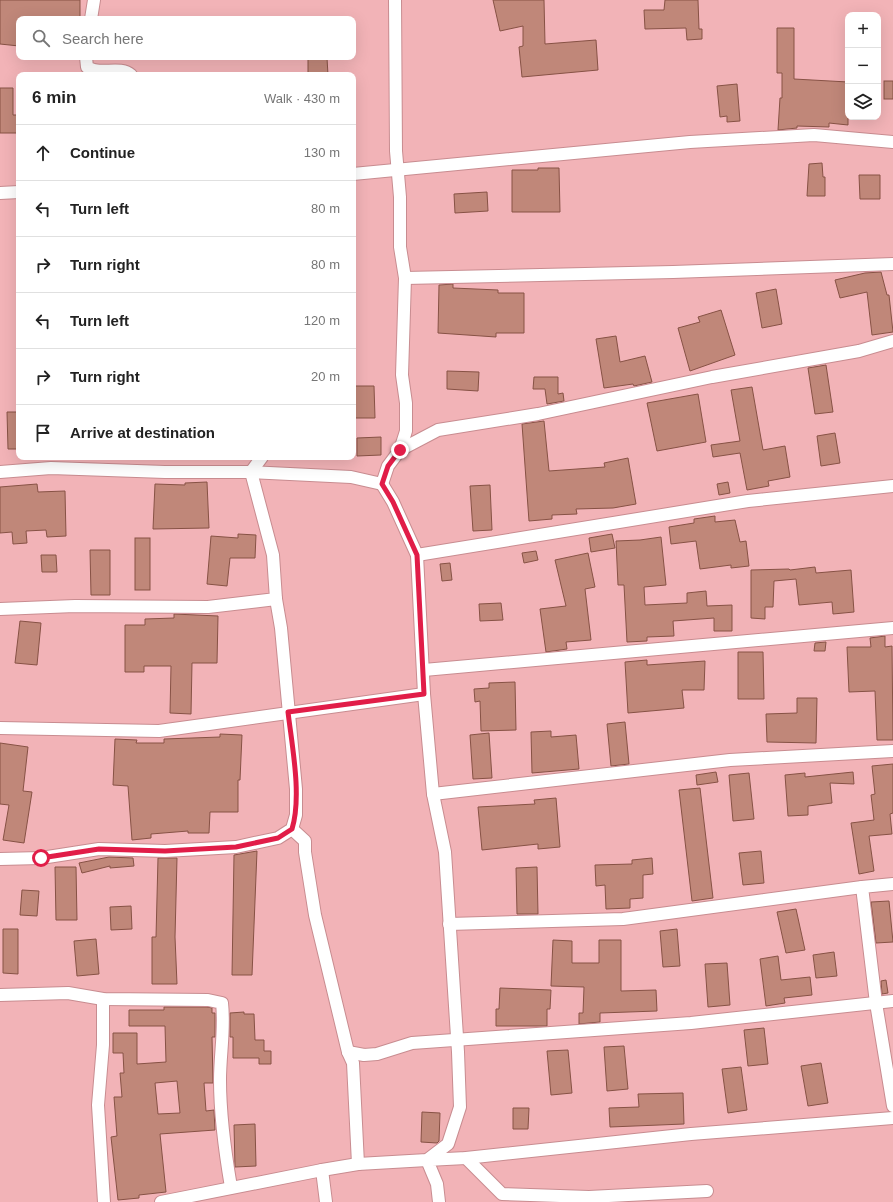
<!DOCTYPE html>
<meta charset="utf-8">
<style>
:root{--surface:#fff;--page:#f6f6f6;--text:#222;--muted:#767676;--line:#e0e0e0}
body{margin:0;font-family:Arial,sans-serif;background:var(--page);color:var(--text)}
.controls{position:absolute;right:12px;top:12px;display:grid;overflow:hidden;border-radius:8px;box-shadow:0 4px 16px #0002}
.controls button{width:36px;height:36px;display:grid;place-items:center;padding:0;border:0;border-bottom:1px solid var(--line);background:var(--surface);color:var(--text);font:20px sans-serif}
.stop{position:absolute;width:12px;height:12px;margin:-9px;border:3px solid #e11d48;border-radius:50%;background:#fff}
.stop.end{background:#e11d48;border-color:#fff;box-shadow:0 1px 4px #0008}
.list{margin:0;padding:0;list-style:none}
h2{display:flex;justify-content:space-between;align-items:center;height:52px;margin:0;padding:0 16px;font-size:17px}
h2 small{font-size:13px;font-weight:400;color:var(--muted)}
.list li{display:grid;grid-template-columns:26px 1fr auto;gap:12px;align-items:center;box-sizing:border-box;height:56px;padding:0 16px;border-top:1px solid var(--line)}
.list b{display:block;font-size:15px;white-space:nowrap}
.list em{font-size:13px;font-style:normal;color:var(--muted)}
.icon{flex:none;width:22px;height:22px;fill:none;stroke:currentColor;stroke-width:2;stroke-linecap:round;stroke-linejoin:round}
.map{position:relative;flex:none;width:893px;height:1202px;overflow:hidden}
.search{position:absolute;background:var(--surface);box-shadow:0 4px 16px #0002;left:16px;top:16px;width:340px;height:44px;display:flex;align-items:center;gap:10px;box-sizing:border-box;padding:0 14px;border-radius:8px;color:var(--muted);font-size:15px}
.panel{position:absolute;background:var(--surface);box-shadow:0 4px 16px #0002;left:16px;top:72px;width:340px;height:388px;border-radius:8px}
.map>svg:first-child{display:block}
</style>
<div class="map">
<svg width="893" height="1202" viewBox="0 0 893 1202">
<rect width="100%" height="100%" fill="#f2b3b7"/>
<!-- building -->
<g fill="#c08779" stroke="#875245" fill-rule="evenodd">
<polygon points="0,0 80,0 80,19 19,19 19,46 0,44"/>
<polygon points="493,0 544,0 545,44 596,40 598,70 522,77 519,47 523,46 523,26 500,31"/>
<polygon points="665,0 698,0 699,29 702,29 702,39 687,40 686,28 645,29 644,10 664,10"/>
<polygon points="777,28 794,28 794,79 848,82 848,125 829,123 829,127 797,126 797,128 778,130 780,98 782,98 782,73 777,73"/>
<polygon points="327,58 328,75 308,75 308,59"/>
<rect x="884" y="81" width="9" height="18"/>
<polygon points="737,84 740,121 727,122 727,116 720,117 717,86"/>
<polygon points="0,88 13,88 13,115 19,115 18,133 0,133"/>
<polygon points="822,163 823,177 825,177 825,196 807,196 809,164"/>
<polygon points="538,168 559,168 560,212 512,212 512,170 538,170"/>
<polygon points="859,175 880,175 880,199 860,199"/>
<polygon points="487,192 488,211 455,213 454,194"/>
<polygon points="881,272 887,295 889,295 893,332 872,335 867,292 840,298 835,280 865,273"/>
<polygon points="453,284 453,288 498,290 498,293 524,293 524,333 496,333 496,337 438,333 439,285"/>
<polygon points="776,289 782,324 762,328 756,293"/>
<polygon points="721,310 735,355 690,371 678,328 700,322 698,317"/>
<polygon points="616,336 620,362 645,356 652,382 634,386 633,384 604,388 596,339"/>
<polygon points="826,365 833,412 815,414 808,368"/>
<polygon points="447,371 479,372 478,391 447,389"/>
<polygon points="534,377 558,377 558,394 563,393 564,401 547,404 545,389 533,389"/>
<polygon points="354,386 374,386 375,418 355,418"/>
<polygon points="752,387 763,450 785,446 790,477 768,481 769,486 747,490 740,453 713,457 711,445 740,441 731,390"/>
<polygon points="698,394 706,442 657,451 647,403"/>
<polygon points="7,412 19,412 19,449 8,449"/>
<polygon points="544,421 549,471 605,467 604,463 628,458 636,504 613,508 576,509 577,514 552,515 552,519 529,521 522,424"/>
<polygon points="835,433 840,463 821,466 817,436"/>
<polygon points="381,437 381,455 357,456 357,438"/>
<polygon points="207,482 209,528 153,529 155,484 185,485 185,483"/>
<polygon points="728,482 730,493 719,495 717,484"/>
<polygon points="37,484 38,492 65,491 66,536 47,537 46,530 26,531 27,543 13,544 12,532 0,533 0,487"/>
<polygon points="490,485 492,530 473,531 470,486"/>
<polygon points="715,516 715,522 735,520 740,542 746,541 749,566 731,568 731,565 700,569 696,541 671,544 669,527 694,523 694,519"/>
<polygon points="238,534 256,535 255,558 230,558 227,586 207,584 211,536 238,538"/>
<polygon points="612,534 615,548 591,552 589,538"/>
<polygon points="661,537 666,585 644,587 645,605 687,603 687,593 706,591 707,606 732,605 732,631 714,631 714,618 673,621 674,636 647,637 647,641 627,642 624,585 618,585 616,541 640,540"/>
<rect x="135" y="538" width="15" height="52"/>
<polygon points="90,550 110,550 110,595 91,595"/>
<polygon points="536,551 538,560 524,563 522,553"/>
<polygon points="588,553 595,587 585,589 591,640 566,642 567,649 546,652 540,609 566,606 555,560"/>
<polygon points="41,555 56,555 57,572 42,572"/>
<polygon points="450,563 452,580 442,581 440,564"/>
<polygon points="815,567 816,573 851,570 854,612 833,614 832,602 799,605 796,579 774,581 773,607 765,607 765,619 751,618 751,570 789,569 790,570"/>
<polygon points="501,603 503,620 480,621 479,604"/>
<polygon points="174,614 218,616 217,663 192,663 191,714 170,713 171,666 144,666 144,672 125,672 125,625 145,625 145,619 174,618"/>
<polygon points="20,621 41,623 37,665 15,663"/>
<polygon points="885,636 885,647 892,646 893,740 877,740 875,691 849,692 847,647 871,647 870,638"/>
<polygon points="826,642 825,651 814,651 815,643"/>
<polygon points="738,652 763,652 764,699 738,699"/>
<polygon points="647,660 647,665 705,661 704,690 682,690 684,708 628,713 625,662"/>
<polygon points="515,682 516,730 481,731 480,701 475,702 474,689 489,688 489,683"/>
<polygon points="797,698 817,698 816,743 767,742 766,714 797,713"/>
<polygon points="625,722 629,764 611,766 607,724"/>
<polygon points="551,731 551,737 576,735 579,769 532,773 531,732"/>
<polygon points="489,733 492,778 473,779 470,735"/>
<polygon points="220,734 242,735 240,780 238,780 238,812 210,812 209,833 188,833 188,831 151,834 151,838 132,840 128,786 113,785 115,739 137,740 136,743 164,743 164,739 220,737"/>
<polygon points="0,743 28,747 23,791 32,792 24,843 3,840 9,805 0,804"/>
<polygon points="893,764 893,813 890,814 892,834 869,836 874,871 859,874 851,823 874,820 871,795 875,794 872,766"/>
<polygon points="716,772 718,782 697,785 696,775"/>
<polygon points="853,772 854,784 830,783 832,803 808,806 808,815 788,816 785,775 805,773 805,777"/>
<polygon points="749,773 754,819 733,821 729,775"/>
<polygon points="700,788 713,898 692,901 679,790"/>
<polygon points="556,798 560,847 538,849 538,844 482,850 478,807 535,804 534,800"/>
<polygon points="257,851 252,975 232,975 234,855"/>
<polygon points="761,851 764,883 743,885 739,853"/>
<polygon points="109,857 133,858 134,866 110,868 110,866 82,873 79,863"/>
<polygon points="158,858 177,858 175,937 177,984 152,984 152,937 156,937"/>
<polygon points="652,858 653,874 643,875 643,898 630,899 630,908 606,909 605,885 596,886 595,865 632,864 632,860"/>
<polygon points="55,867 76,867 77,920 56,920"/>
<polygon points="537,867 538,914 517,914 516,868"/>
<polygon points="22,890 39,891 37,916 20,915"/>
<polygon points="889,901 893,942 876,943 871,902"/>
<polygon points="131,906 132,929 111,930 110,907"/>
<polygon points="796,909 805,950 786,953 777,912"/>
<polygon points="3,929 18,929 18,974 3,973"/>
<polygon points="677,929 680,966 663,967 660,931"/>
<polygon points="96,939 99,974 77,976 74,941"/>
<polygon points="553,940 572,941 572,963 599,963 599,940 621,940 621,991 656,990 657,1011 600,1013 600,1022 579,1024 579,1013 583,1013 584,987 551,986"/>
<polygon points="834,952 837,976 816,978 813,955"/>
<polygon points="778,956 781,980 810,977 812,995 784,998 785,1003 766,1006 760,959"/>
<polygon points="727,963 730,1005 708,1007 705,964"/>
<polygon points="886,980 888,993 882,994 881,981"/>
<polygon points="500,988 551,990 550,1009 547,1009 547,1026 496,1026 496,1009 499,1009"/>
<path d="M164,1007H207L212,1008V1013H215V1037H212L213,1083H204L206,1111L214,1110L215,1130L160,1134L166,1192L139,1195V1198L118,1200L111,1137L117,1136L114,1097H122L120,1073H124L123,1053H113V1033H137V1064L166,1062L165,1026H129V1010H164ZM177,1081L180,1113L158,1114L155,1083Z"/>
<polygon points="244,1012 244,1014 254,1014 255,1040 264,1040 264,1051 271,1051 271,1064 259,1064 259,1058 233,1058 233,1037 230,1037 230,1013"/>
<polygon points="764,1028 768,1064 748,1066 744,1030"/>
<polygon points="624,1046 628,1089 607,1091 604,1047"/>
<polygon points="568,1050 572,1093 551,1095 547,1051"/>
<polygon points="821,1063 828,1103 808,1106 801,1066"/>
<polygon points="741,1067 747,1110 728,1113 722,1069"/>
<polygon points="683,1093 684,1124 610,1127 609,1108 639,1107 638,1094"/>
<polygon points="513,1108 529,1108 528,1129 513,1129"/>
<polygon points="422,1112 440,1113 439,1141 437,1143 421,1142"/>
<polygon points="255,1124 256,1166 235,1167 234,1125"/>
</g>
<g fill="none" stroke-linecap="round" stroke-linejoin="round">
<defs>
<g id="minor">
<polyline points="91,19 94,0"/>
<path d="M86,57L87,67C99,76 120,65 131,75"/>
<polyline points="353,174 690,142 814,135 893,142"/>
<polyline points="0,193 19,192"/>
<polyline points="405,278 673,272 893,264"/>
<polyline points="400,450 438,430 538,414 712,377 859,351 893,341"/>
<polyline points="0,472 51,468 165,472 251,472 351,477 382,484 388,466 400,450 406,431 406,403 402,375 405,278 400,247 400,197 396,151 395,0"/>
<polyline points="417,555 748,501 893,486"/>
<polyline points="0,609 75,606 208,607 276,599 273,555 251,472 262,457"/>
<polyline points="424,670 893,628"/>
<polyline points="0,728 159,731 424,694"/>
<polyline points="433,794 730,760 893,751"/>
<polyline points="292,829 305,841 305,852 315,915 348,1052 353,1063 358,1164"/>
<polyline points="0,859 41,858 99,849 165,851 236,847 278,838 292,829 296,815 296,789 281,628 276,599"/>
<polyline points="893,884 862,887 876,1003 893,1106"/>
<polyline points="449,924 623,919 862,887"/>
<path d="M0,995L68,993L103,999L208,1000L222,1003C225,1029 220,1054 220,1080C220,1116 225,1152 231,1187"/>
<polyline points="103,999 103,1045 98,1105 104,1202"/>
<polyline points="348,1052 364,1055 377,1054 412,1043 691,1023 893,1001"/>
<polyline points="466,1158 502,1194 589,1197 707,1191"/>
<polyline points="322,1170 326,1202"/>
<polyline points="161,1202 322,1170 358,1164 427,1160 448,1144 460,1107 458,1052 445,852 433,794 424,694 417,555 393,502 382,484"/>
<polyline points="439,1202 437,1184 427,1160 466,1158 691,1134 893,1118"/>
</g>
</defs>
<!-- minor casing -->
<use href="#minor" stroke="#c88c90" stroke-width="14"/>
<!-- minor -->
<use href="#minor" stroke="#fff" stroke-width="12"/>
</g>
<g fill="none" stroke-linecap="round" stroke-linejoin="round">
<!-- route -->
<path stroke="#e11d48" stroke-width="5" d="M41,858L99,849L165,851L236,847L278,838L292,829C302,796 292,746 288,712L424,694L417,555L393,502L382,484L388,466L400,450"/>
</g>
</svg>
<div class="controls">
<button>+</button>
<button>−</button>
<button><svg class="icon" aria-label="layers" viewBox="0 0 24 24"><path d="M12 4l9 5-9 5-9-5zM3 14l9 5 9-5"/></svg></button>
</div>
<div class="stop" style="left:41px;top:858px"></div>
<div class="stop end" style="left:400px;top:450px"></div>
<div class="search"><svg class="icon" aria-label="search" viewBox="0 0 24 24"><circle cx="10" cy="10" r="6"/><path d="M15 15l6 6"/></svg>Search here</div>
<section class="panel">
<h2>6 min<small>Walk · 430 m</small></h2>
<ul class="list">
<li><svg class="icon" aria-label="ahead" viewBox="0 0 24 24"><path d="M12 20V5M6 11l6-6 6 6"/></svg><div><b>Continue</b></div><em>130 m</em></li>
<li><svg class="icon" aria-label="left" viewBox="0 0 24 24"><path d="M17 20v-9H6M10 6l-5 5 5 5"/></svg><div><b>Turn left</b></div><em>80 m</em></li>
<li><svg class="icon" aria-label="right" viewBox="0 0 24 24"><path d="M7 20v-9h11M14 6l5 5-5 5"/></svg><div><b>Turn right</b></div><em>80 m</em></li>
<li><svg class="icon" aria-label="left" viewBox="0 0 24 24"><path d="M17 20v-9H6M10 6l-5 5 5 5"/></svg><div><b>Turn left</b></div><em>120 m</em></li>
<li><svg class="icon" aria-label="right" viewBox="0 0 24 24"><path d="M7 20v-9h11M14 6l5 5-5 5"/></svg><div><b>Turn right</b></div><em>20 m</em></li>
<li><svg class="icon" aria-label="arrive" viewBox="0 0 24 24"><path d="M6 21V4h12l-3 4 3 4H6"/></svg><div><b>Arrive at destination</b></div></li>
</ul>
</section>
</div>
